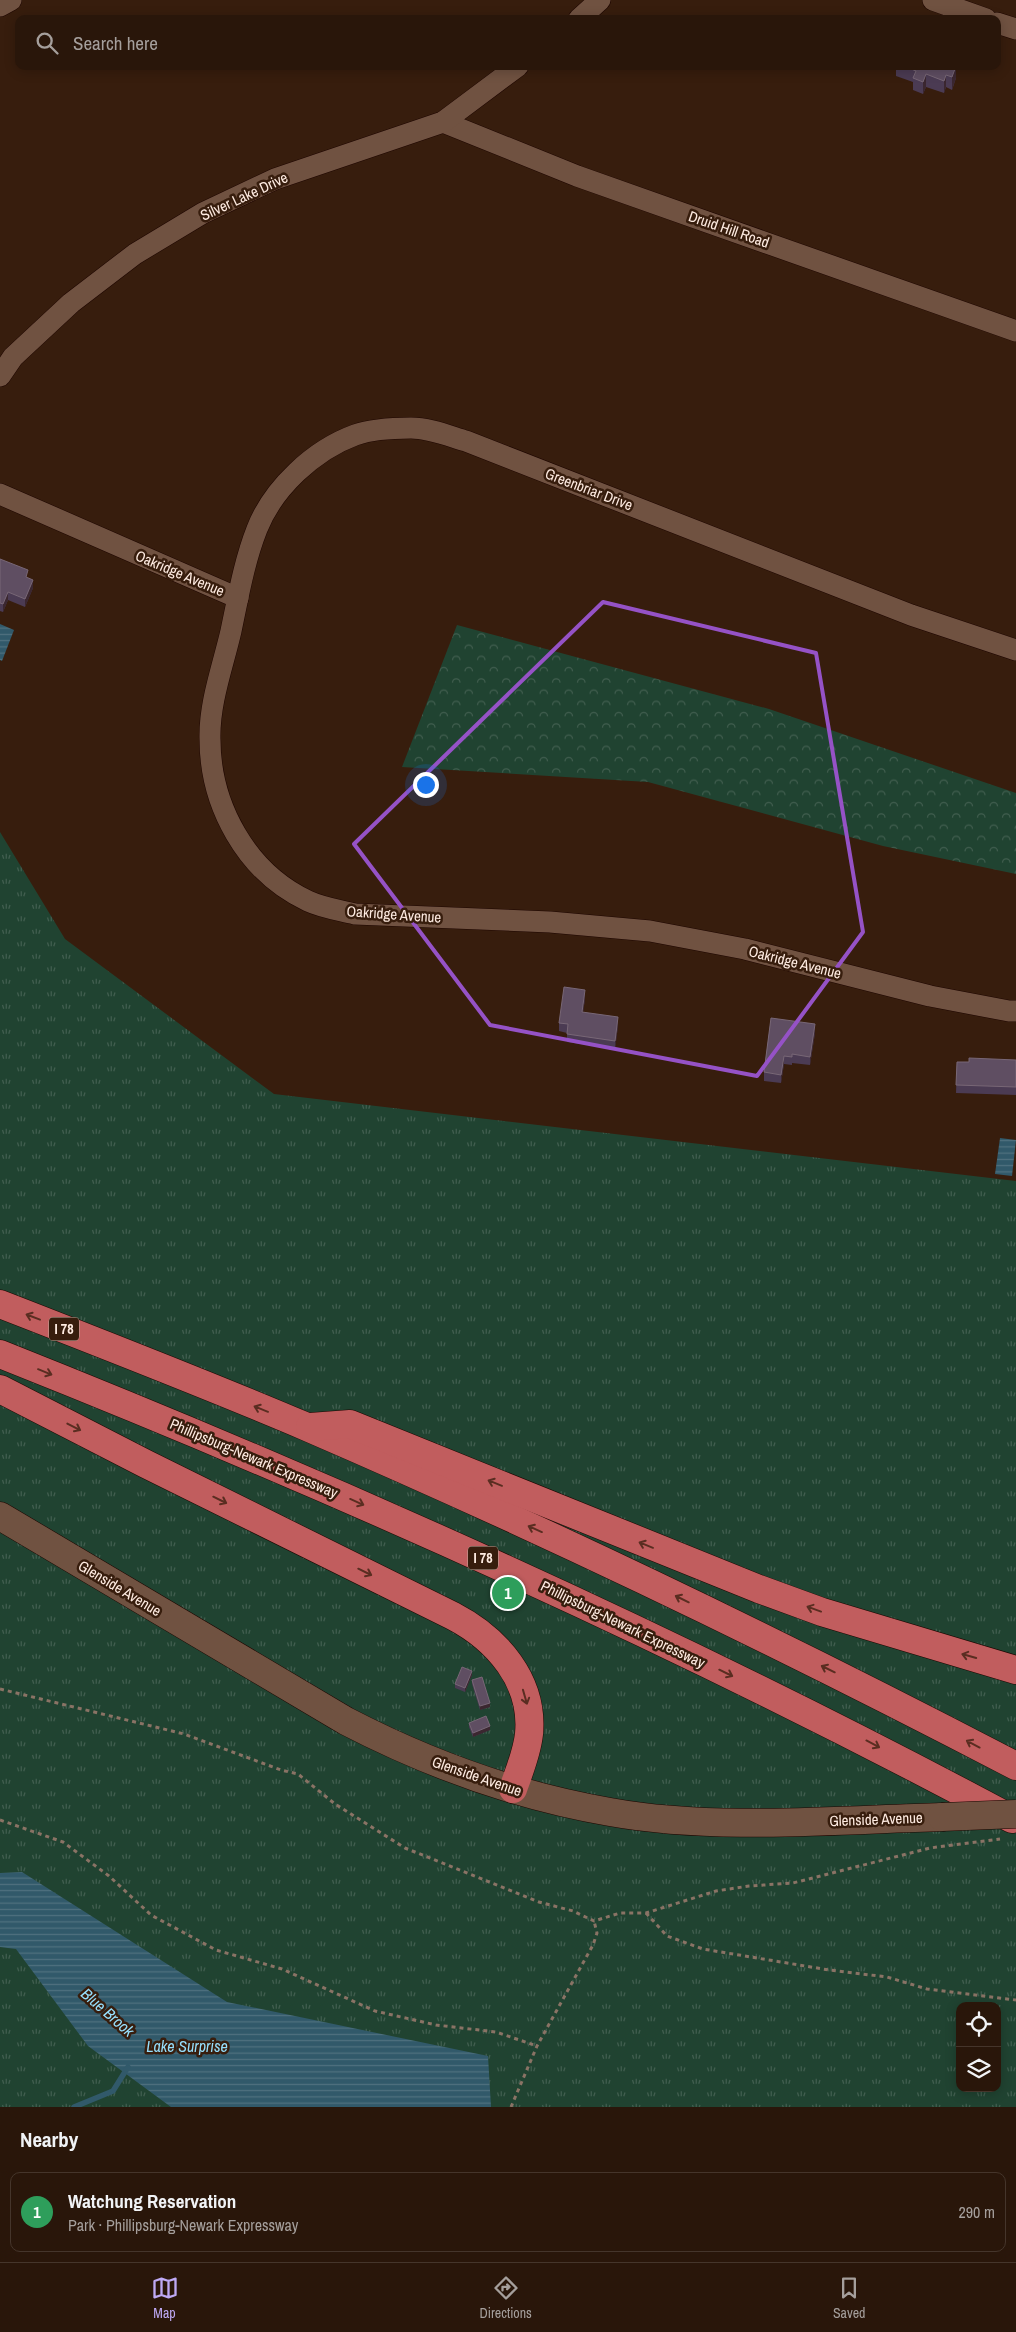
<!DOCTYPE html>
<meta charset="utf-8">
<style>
:root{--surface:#29160a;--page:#352318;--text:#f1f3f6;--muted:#a59f9c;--line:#45352b;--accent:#bea9f5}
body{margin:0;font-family:"Archivo Narrow",sans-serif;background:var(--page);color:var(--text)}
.controls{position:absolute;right:15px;bottom:15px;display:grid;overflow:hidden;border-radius:10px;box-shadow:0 2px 12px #0003}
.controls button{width:45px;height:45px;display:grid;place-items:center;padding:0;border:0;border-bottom:1px solid var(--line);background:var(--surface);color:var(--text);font:25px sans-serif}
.you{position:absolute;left:425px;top:784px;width:18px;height:18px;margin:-12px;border:4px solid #fff;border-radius:50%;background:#1a73e8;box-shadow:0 0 0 8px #1a73e833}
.badge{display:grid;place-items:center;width:32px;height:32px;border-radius:50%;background:var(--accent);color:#fff;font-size:16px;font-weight:700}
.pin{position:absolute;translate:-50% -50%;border:2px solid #fff;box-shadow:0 1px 5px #0006}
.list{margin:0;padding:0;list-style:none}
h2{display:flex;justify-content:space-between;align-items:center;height:65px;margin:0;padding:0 20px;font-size:21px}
h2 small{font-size:16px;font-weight:400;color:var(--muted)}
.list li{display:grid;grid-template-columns:32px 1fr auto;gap:15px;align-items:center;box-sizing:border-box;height:80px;margin:0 10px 10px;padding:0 10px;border:1px solid var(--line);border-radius:10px}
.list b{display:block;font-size:19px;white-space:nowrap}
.list p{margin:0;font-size:16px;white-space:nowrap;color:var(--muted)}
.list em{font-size:16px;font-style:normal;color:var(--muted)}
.icon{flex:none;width:28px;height:28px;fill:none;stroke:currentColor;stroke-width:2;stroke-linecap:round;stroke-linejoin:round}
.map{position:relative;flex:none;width:1016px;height:2107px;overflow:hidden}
.search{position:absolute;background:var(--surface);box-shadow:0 2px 12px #0003;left:15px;right:15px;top:15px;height:55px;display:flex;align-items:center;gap:12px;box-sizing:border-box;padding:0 18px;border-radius:10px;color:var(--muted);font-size:19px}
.sheet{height:155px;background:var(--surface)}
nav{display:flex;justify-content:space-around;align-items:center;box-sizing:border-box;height:70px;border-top:1px solid var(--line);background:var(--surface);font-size:14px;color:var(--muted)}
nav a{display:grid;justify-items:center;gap:2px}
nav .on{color:var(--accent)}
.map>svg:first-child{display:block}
</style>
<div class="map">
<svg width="1016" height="2107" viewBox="0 0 1016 2107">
<defs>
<pattern id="forest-crowns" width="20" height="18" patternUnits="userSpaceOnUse" patternTransform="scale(1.25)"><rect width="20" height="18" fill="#204331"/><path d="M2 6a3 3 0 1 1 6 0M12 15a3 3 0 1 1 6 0" fill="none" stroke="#415e4f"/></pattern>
<pattern id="park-tufts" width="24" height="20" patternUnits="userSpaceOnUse" patternTransform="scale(1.25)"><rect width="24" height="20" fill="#204331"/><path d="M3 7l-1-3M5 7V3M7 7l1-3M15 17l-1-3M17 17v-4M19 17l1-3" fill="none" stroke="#415e4f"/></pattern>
<pattern id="water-rules" width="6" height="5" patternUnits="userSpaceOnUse" patternTransform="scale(1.25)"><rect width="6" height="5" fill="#31596a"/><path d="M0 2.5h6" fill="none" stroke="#50717f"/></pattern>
</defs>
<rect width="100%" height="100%" fill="#371d0d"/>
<!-- forest -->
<polygon fill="url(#forest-crowns)" points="457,625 769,709 1016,793 1016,874 883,846 648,782 402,767"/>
<!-- park -->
<path fill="url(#park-tufts)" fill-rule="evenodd" d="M0,832L65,939L274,1094L1016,1181V2107H0ZM960,2006H997V2088H960Z"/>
<!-- water -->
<g fill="url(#water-rules)">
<polygon points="0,624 14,630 2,661 0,660"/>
<polygon points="1000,1138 1016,1140 1012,1176 995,1174"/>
<polygon points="22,1872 227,2002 488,2056 491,2107 171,2107 88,2046 16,1949 0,1947 0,1873"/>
</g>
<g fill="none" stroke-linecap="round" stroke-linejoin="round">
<!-- stream -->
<polyline stroke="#31596a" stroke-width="5.5" points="74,2107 113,2091 128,2067"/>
<defs>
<g id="minor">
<polyline points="933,0 986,19"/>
<polyline points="0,6 11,0"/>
<polyline points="579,19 600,0"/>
<polyline points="997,23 1016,29"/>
<polyline points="443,122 577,176 1016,331"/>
<polyline points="0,376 13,357 71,303 135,254 203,213 275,179 443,122 518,66"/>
<polyline points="0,494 238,598"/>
<path d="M1016,650L911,615L466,441C449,436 429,428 411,428C393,428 372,429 355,435C314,450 273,488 257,529C244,562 238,598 231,631C223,666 209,703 210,739C210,805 246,872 308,901C323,908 339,910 355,914L550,922L650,931L745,949L930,996L1009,1011H1016"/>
</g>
<path id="secondary" d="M0,1516L346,1721C429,1764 517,1796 610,1812C715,1831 835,1820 942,1817"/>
<g id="motorway">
<path d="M0,1304C103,1344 206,1384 307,1427C548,1531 784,1645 1016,1766"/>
<path d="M0,1354C345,1491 685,1644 1012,1819"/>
<path d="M0,1389L146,1464L453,1616C497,1639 534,1681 529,1734C527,1753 519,1772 513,1789"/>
<polyline points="310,1427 350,1424 759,1589 822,1612 1016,1670"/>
</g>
</defs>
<!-- minor casing -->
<use href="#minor" stroke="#1e0600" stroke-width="22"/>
<!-- secondary casing -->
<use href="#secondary" stroke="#1e0600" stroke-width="29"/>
<!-- motorway casing -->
<use href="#motorway" stroke="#1e0600" stroke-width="29"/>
<!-- path -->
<g stroke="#8a7365" stroke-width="3" stroke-dasharray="4 4" stroke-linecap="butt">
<polyline points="0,1689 184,1734 281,1770 298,1774 335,1804 405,1848 539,1902 573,1911 594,1921 620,1913 646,1913 716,1891 749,1886 793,1883 930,1848 1000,1839"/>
<polyline points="0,1820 63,1842 109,1876 151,1915 216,1950 282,1969 375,2011 436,2025 496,2032 537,2046"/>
<polyline points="646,1913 667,1936 703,1949 829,1970 887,1977 927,1989 1016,2000"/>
<polyline points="511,2107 537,2046 593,1945 597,1933 594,1921"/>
</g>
<!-- minor -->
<use href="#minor" stroke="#705241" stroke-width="21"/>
<!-- secondary -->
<use href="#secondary" stroke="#705241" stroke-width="28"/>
<!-- motorway -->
<use href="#motorway" stroke="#c15d5e" stroke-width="28"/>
<defs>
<polyline id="secondary-bridge" points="942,1817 1016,1814"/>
</defs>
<!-- secondary-bridge casing -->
<use href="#secondary-bridge" stroke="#1e0600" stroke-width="29" stroke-linecap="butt"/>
<!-- secondary-bridge -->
<use href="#secondary-bridge" stroke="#705241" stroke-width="28"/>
</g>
<!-- wall -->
<g fill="#4b3b53">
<polygon points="896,66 956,66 956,78 952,90 946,87 944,93 926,87 923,94 913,90 913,82 896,76"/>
<polygon points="0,559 28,578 33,588 25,607 8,600 3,612 0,611"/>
<polygon points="585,999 583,1012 618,1026 615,1049 567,1042 567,1033 559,1031 559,1023"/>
<polygon points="771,1018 815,1033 810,1065 792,1063 792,1065 784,1064 781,1083 764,1081 764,1072"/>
<polygon points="1016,1060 1016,1095 956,1093 957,1062 969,1062"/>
<polygon points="472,1675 465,1692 455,1688 455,1684"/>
<polygon points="472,1680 490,1707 480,1710 472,1684"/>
<polygon points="469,1723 490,1730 473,1737 469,1727"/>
</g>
<!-- shaded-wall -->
<g fill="#3b2730">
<polygon points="956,66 956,78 952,90 952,77"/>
<polygon points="926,74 926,87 923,94 923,82"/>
<polygon points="946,75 946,87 944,93 944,81"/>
<polygon points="33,580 33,588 25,607 25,599"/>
<polygon points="8,592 8,600 3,612 3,604"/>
<polygon points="585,990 585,999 582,1020 582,1012"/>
<polygon points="618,1017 618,1026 615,1049 615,1041"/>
<polygon points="815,1024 815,1033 810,1065 810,1057"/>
<polygon points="784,1056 784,1064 781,1083 781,1075"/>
<polygon points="472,1671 472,1675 465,1692 465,1688"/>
<polygon points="490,1703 490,1707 480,1710 480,1706"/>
<polygon points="490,1726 490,1730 473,1737 473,1733"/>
</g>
<!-- building -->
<g fill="#5f4e62" stroke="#786776">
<polygon points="904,66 956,66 952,77 946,75 944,81 926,74 923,82 913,78 916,71"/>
<polygon points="0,559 28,570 26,577 33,580 25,599 8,592 3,604 0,603"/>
<polygon points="564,987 585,990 582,1012 618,1017 615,1041 567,1034 568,1024 559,1023"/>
<polygon points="771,1018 815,1024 810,1057 792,1054 792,1057 784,1056 781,1075 764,1072"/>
<polygon points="969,1058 1016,1060 1016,1087 956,1085 957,1062 969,1062"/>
<polygon points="462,1667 472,1671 465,1688 455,1684"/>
<polygon points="482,1677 490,1703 480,1706 472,1680"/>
<polygon points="486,1716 490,1726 473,1733 469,1723"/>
</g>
<!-- one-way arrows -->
<defs><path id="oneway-shaft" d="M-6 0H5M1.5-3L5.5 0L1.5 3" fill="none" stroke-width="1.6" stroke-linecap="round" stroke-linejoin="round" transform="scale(1.25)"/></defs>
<g stroke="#5a2d21">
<use href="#oneway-shaft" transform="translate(33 1317) rotate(-159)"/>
<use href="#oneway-shaft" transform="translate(45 1372) rotate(22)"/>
<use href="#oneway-shaft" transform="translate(261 1409) rotate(-158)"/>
<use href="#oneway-shaft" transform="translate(74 1427) rotate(27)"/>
<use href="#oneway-shaft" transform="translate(495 1483) rotate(-158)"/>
<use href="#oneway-shaft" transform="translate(220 1500) rotate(26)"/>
<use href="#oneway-shaft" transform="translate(357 1502) rotate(24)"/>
<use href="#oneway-shaft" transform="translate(535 1529) rotate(-156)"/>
<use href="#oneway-shaft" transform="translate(646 1545) rotate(-158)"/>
<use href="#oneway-shaft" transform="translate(365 1572) rotate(26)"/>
<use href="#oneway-shaft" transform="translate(682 1599) rotate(-154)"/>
<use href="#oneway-shaft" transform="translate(814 1609) rotate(-160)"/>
<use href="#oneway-shaft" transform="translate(969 1656) rotate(-164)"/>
<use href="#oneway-shaft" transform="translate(828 1669) rotate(-154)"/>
<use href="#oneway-shaft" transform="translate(726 1673) rotate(26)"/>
<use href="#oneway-shaft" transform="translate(525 1697) rotate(74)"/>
<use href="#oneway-shaft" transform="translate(873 1744) rotate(28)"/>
<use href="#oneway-shaft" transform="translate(973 1744) rotate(-152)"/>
</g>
<!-- marked area -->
<path fill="none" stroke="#9552c6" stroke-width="4" stroke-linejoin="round" d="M603,602L816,653L863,932L757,1076L490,1025L354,844Z"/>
<g text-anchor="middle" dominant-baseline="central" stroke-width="5" stroke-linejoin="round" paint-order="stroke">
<!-- shield labels -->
<g fill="#371d0d" stroke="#c2ada1" stroke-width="1">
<rect x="49" y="1317.5" width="30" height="23" rx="4"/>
<rect x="468" y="1546.5" width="30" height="23" rx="4"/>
</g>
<g font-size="14" font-weight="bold" fill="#feebe1">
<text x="64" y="1329">I 78</text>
<text x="483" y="1558">I 78</text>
</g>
<!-- street labels -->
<g font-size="15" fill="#feebe1" stroke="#371d0d">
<text transform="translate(244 196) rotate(-25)">Silver Lake Drive</text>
<text transform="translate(729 229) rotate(19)">Druid Hill Road</text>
<text transform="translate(589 489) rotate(21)">Greenbriar Drive</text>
<text transform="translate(180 573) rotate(23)">Oakridge Avenue</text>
<text transform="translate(394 914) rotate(4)">Oakridge Avenue</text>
<text transform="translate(795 962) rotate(14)">Oakridge Avenue</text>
<text transform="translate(254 1458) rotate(23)">Phillipsburg-Newark Expressway</text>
<text transform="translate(120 1588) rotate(31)">Glenside Avenue</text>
<text transform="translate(623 1624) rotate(26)">Phillipsburg-Newark Expressway</text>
<text transform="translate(477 1776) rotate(19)">Glenside Avenue</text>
<text transform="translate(876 1819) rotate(-2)">Glenside Avenue</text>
</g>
<!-- water labels -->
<g font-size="16" font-style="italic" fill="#96dffd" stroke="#371d0d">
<text transform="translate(108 2012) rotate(41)">Blue Brook</text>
<text x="187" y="2046">Lake Surprise</text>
</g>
</g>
</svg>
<div class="controls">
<button><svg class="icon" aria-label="locate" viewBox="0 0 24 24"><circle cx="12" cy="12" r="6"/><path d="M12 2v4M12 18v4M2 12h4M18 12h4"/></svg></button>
<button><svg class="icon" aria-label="layers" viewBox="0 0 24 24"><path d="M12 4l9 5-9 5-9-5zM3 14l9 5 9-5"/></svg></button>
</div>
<div class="you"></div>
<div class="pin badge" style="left:508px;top:1593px;background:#2e9e5b">1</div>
<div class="search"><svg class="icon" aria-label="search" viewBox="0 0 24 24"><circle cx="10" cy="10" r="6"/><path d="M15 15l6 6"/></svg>Search here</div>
</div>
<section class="sheet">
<h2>Nearby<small></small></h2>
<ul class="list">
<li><span class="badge" style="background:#2e9e5b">1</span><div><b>Watchung Reservation</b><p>Park · Phillipsburg-Newark Expressway</p></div><em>290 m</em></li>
</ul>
</section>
<nav>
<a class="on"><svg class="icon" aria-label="map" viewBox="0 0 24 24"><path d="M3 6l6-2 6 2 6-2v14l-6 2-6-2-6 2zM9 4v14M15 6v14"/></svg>Map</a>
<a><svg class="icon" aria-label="directions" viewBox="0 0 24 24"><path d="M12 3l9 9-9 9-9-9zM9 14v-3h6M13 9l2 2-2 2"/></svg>Directions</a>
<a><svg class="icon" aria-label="saved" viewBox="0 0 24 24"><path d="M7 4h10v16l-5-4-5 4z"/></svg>Saved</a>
</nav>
